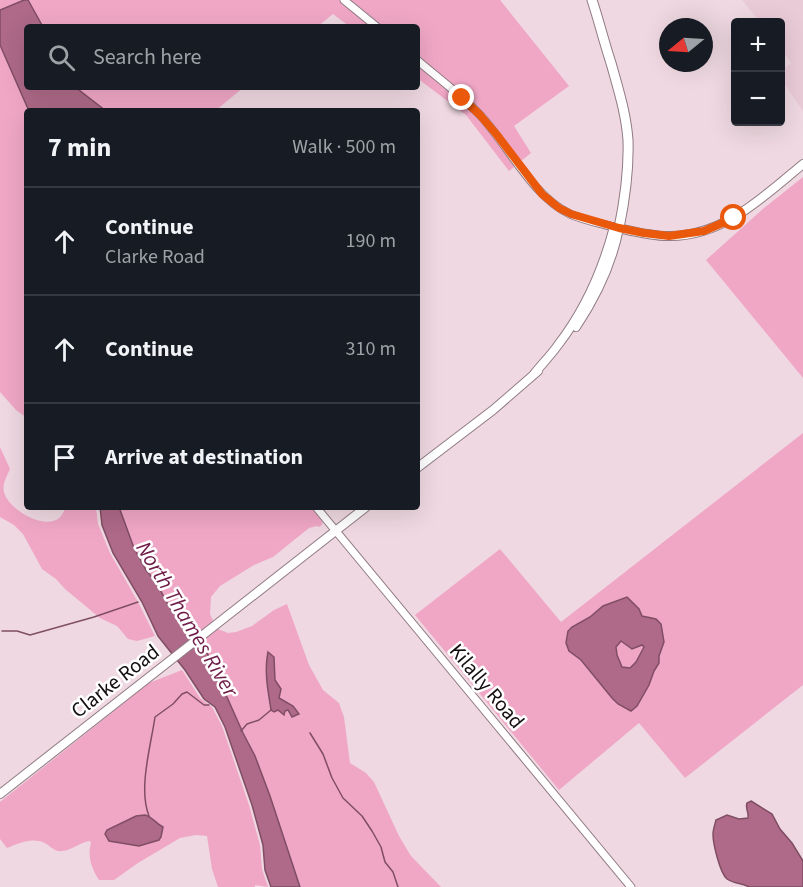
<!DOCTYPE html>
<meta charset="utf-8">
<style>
:root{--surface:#171b24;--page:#242831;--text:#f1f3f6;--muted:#9ea1a6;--line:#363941}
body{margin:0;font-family:"Source Sans 3",sans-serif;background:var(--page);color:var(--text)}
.controls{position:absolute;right:18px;top:18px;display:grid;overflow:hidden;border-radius:6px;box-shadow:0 6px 24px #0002}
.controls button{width:54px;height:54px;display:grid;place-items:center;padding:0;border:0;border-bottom:2px solid var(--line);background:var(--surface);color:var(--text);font:30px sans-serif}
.compass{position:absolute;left:659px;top:18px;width:54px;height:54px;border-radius:50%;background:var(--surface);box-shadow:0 6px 24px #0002;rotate:252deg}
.stop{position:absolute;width:18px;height:18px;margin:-14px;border:4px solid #ea580c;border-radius:50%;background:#fff}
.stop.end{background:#ea580c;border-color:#fff;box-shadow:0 2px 6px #0008}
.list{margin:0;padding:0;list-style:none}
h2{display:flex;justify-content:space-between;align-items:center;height:78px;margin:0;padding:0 24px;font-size:26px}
h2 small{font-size:20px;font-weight:400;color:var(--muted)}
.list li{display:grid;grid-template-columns:39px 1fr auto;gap:18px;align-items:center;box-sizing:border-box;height:108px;padding:0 24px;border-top:2px solid var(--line)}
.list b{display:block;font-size:22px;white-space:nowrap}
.list p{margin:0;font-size:20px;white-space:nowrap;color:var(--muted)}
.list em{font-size:20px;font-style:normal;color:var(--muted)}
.icon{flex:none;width:33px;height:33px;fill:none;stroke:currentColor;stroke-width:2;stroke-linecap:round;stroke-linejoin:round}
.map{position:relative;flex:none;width:803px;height:887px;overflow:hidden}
.search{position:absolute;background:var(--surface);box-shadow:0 6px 24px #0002;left:24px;top:24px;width:396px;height:66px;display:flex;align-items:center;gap:15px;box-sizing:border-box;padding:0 21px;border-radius:6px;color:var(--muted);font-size:22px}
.panel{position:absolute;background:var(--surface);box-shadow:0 6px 24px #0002;left:24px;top:108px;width:396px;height:402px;border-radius:6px}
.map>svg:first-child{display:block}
</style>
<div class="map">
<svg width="803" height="887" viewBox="0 0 803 887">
<rect width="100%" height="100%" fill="#efd8e1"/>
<!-- built -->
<polygon fill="#e9cbd7" points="742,0 803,0 803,111 781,79 781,71 791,63 781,49 780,22 760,22"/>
<!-- green -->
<g fill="#f0a7c6">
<polygon points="0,0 500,0 569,86 514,126 531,153 509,171 466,115 417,78 417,27 350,27 333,14 317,27 27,27 27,87 244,87 215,111 27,111 27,418 16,410 0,392"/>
<polygon points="803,177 803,378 706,260 764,208"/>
<polygon points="803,433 803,685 685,778 639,723 559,790 415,615 500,549 561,622"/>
<path d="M0,447L10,469C7,476 2,484 4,492C8,509 42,529 58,519C62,516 64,511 66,507H96L98,524L110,553L138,602L155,636L137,641L128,639L117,626L100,618L65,589L56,579L42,569L23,534L14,525L0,517Z"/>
<polygon points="117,507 313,507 323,523 320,527 317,526 309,528 273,557 254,565 220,586 211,597 210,614 214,623 218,629 228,633 236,632 252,626 274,610 287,604 309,665 323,690 339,703 341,709 344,717 350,763 366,773 374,782 399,836 411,856 441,887 298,887 268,795 168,609 132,547"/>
<path d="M182,670L200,698L212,707L222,726L249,805L260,845L262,869L268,887L255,885V887H218L212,869L207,836L196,835L180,838L138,863L114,880H99C92,869 87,857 91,843L90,841C79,842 69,853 58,851C53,850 49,845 45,843C31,837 20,843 7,848L0,839V802L149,683Z"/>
</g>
<!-- water -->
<g fill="#ae6a88" stroke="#804e64" stroke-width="1.5" fill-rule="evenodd">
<polygon points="24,0 28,0 43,27 27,27 27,87 75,87 106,111 29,111 0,45 0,10"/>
<polygon points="100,507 119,507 134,548 146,570 156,582 171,610 185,622 205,648 243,733 255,756 270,796 300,887 271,887 265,870 263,845 252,805 225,727 215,707 204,699 185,670 158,636 142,602 113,553 102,525"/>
<path d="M627,597L639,609L642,616L656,619L661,624L664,642L659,656V663L654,671L649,685L637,706L631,711L618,704L612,698L581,660L569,651L566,643L568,631L572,627L590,617L603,606ZM621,641L632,649L642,645L644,647L636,662L630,668L622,667L617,655L616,647Z"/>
<path d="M268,652L274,657L275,680L281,689L279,698L293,706L299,714L292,717L288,710L285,711L284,715L278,710L274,712L271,710C268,690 264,672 268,652Z"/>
<path d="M751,801L772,814L780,829L792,843L803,861V887H749C742,883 734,884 727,879C720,873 713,844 713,834C713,830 715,824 716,820L727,815L739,819L748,818C749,812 745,808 747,803Z"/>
<path d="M145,815C153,817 156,824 163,827L161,837L159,840L139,846L109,841L105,834L107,830L136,816Z"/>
</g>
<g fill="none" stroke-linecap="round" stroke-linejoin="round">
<!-- stream -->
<g stroke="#804e64" stroke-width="1.5">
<polyline points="2,631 17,631 30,635 94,617 138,602"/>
<polyline points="241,731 247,724 259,720 271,710"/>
<polyline points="310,733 323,754 332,778 343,798 362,816 372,831 381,847 385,862 393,872 398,887"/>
<path d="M149,816C138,789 151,745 155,717L173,704L182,694L187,692L204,705H209"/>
</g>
<defs>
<g id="minor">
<polyline points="344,0 377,27"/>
<path d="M417,60C438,78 461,95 480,115C509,146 531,195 570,214C583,220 599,223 614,227"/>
<polyline points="316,507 631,887"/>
</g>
<g id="major">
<path d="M576,327C596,297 612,264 619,228"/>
<path d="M534,374C542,364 551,355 558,345C585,310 603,269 614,227C632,231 650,236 668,236C723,237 763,197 803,164"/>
<polyline points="417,468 493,410 538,371"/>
<polyline points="0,794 366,507"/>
</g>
<path id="highway" d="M592,0C599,21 604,42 611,63C618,88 626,113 628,140C629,170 625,199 619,228"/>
</defs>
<!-- minor casing -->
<use href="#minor" stroke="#907b83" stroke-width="9"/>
<!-- major casing -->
<use href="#major" stroke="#907b83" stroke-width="10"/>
<!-- highway casing -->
<use href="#highway" stroke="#907b83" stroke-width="11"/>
<!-- minor -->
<use href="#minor" stroke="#fff" stroke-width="7"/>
<!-- major -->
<use href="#major" stroke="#fff" stroke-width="8"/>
<!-- highway -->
<use href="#highway" stroke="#fff" stroke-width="9"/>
</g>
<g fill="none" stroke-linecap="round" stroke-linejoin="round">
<!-- route -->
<polyline stroke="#ea580c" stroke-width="8" points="462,98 480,115 497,135 542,194 559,208 571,214 619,228 644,233 669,236 704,231 734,218"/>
</g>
<g text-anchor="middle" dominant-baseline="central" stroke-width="5" stroke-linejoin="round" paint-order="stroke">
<!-- street labels -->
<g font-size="21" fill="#150e11" stroke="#fff">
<text transform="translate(115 681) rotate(-38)">Clarke Road</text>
<text transform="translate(487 686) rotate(50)">Kilally Road</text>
</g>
<!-- water labels -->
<g font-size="22" font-style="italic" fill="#6e1b47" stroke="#fff">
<text transform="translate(187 619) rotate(59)">North Thames River</text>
</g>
</g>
</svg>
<div class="controls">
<button>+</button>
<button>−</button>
</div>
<svg class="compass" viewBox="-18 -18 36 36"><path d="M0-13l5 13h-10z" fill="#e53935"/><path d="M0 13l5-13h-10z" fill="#9ea1a6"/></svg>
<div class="stop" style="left:734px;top:218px"></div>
<div class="stop end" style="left:462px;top:98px"></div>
<div class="search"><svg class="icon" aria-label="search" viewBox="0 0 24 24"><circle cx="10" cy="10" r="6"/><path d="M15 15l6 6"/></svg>Search here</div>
<section class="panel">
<h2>7 min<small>Walk · 500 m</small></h2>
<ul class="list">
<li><svg class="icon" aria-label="ahead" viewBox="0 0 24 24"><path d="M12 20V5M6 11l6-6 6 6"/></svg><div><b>Continue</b><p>Clarke Road</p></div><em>190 m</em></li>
<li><svg class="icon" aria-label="ahead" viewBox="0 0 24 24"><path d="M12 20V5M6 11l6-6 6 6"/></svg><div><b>Continue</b></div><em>310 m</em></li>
<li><svg class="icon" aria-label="arrive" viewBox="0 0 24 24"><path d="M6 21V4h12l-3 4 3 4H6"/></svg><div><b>Arrive at destination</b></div></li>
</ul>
</section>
</div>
